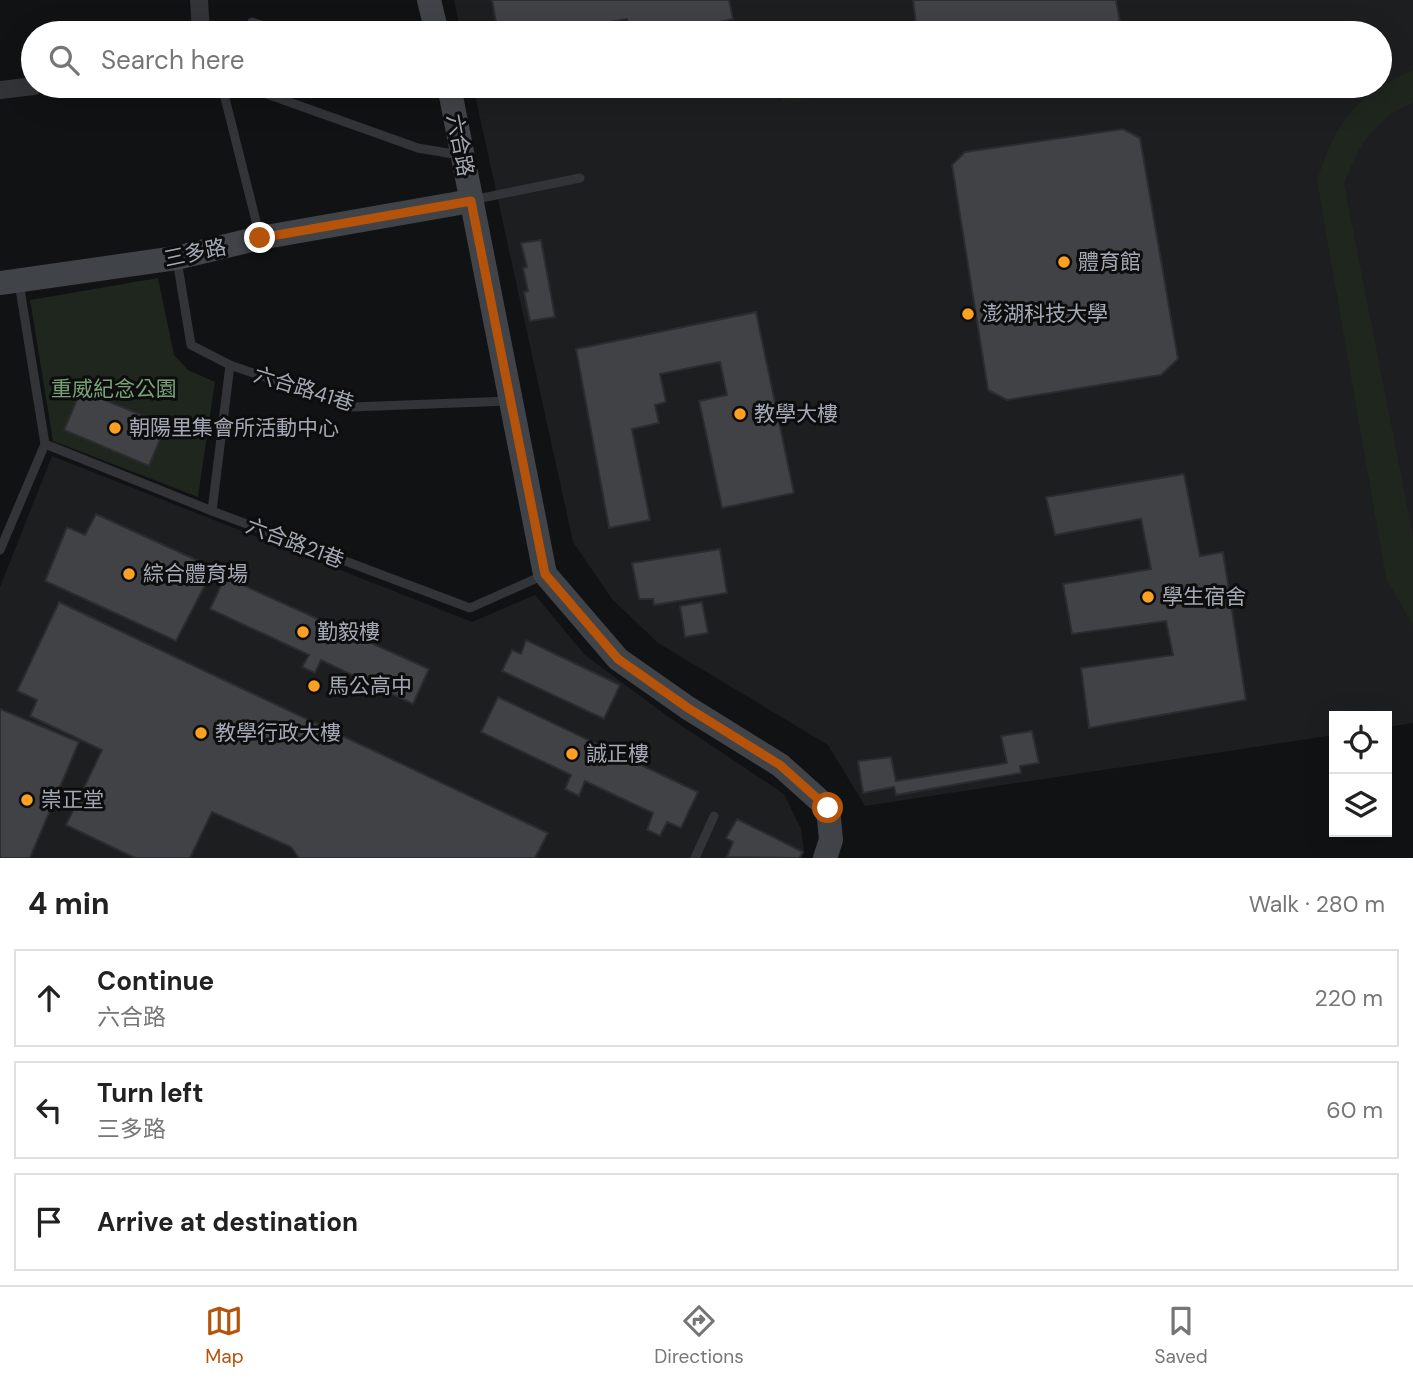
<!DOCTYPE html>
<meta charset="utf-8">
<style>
:root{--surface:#fff;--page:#f2f2f2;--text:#222;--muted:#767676;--line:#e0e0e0;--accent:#b45309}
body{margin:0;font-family:"DM Sans","Noto Sans TC",sans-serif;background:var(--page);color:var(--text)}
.controls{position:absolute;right:21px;bottom:21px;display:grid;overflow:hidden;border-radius:0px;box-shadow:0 7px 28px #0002}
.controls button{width:63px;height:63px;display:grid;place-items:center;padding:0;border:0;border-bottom:2px solid var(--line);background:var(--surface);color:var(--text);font:35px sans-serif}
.stop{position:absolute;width:21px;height:21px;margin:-16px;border:5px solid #b45309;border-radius:50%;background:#fff}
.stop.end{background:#b45309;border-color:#fff;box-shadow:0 2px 7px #0008}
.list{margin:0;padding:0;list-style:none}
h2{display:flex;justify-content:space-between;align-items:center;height:91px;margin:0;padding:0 28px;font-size:30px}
h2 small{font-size:23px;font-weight:400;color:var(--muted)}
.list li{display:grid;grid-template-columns:46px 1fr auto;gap:21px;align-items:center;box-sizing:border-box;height:98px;margin:0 14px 14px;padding:0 14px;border:2px solid var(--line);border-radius:0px}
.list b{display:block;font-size:26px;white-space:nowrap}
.list p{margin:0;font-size:23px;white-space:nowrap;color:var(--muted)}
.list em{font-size:23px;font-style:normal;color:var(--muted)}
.icon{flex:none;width:38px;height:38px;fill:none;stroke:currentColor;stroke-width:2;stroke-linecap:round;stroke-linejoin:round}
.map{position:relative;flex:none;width:1413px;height:858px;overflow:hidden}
.search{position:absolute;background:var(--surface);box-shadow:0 7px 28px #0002;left:21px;right:21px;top:21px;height:77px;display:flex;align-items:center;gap:18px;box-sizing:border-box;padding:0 24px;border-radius:38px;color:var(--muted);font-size:26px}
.sheet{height:427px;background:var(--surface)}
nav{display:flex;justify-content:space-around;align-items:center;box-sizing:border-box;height:98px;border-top:2px solid var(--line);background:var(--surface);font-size:19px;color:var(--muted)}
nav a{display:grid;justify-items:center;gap:4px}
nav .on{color:var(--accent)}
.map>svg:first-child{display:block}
</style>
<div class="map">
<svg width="1413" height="858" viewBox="0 0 1413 858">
<rect width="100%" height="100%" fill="#111213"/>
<!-- built -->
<g fill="#1d1e20">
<polygon points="454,0 1413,0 1413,723 1387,727 1387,716 1334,716 1334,735 865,806 828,745 658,643 612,599 573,542 473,86 1380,86 1380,33 461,33"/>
<polygon points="52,456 472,622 535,595 585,655 670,718 784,794 801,829 804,852 802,858 0,858 0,587"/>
</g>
<!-- green -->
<g fill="#1e261e">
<path d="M1413,70V102C1372,123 1360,142 1344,184L1413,536V626L1386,578L1317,181C1337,120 1353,97 1413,70Z"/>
<polygon points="780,86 825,86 827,97 782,102"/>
<polygon points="158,278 174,355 188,370 215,382 198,497 53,441 30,300"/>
</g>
<!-- building -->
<g fill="#404246" stroke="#2b2c2f" stroke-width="2">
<polygon points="492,0 729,0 733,19 672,33 629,33 627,19 567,30 568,33 498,33"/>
<polygon points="913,0 1116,0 1122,33 917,33"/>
<polygon points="1123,129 1140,138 1178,359 1161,375 1007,400 988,390 952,165 965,152"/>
<polygon points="541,240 555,317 530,321 524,292 528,291 523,268 527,267 521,243"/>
<polygon points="756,312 794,493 722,508 699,401 727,395 720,362 660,374 666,402 655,405 659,423 632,429 650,520 609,528 576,349"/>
<polygon points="81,390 166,425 149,466 64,430"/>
<polygon points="1184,474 1200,556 1223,552 1246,700 1089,728 1081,668 1173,655 1166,621 1072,634 1063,584 1151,569 1141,519 1055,535 1046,497"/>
<polygon points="96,514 214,568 176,641 45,581 67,527 85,535"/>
<polygon points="720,549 727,593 654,605 653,599 639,599 632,563"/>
<polygon points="225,577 429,669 413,704 321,660 315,673 302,667 309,655 210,609"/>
<polygon points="59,602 548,833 535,858 299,858 291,847 212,812 190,858 135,858 66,825 102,750 30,716 37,700 17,691"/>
<polygon points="702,602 708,633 685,637 680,606"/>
<polygon points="526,640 620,685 604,719 502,671 512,650 521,654"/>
<polygon points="498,697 698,792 681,828 667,822 660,836 647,830 653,813 585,781 579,796 565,789 571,775 481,732"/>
<polygon points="0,709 79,742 30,858 0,858"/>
<polygon points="1032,731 1039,763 1020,766 1021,773 896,795 894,787 863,793 858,761 891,757 896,781 1007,763 1001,736"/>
<polygon points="737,819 803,852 799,858 727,857 733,842 726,838"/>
</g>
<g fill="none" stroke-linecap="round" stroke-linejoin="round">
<!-- lane -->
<g stroke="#323438" stroke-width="9">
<polyline points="252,22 286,33"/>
<polyline points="222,86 260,237"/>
<polyline points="244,86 418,148 459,155"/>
<polyline points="472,200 580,178"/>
<polyline points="177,260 191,345 230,365 352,407 509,401"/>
<polyline points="45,444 212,511 470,608 544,575"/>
<polyline points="212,511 230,365"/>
<polyline points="0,550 45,444 19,283"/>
<polyline points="695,858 714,816"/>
</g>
<!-- street -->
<g stroke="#323438" stroke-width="18">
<polyline points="199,0 201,33"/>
<polyline points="0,90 34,86"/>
</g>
<!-- secondary -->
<g stroke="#404348" stroke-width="24">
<polyline points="429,0 437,33"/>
<polyline points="449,86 545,574 618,659 688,708 780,765 828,808 831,840 825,858"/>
<polyline points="0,283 176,258 260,238 471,201"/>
</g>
</g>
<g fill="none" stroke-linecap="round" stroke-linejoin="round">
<!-- route -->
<polyline stroke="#b45309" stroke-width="9" points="260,238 471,201 545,574 618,659 688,708 780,765 828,808"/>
</g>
<!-- markers -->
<g fill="#fca021" stroke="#0d0d0e" stroke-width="2.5">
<circle cx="1064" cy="262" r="7"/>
<circle cx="968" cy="314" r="7"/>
<circle cx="740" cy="414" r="7"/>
<circle cx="115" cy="428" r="7"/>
<circle cx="129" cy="574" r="7"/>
<circle cx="1148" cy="597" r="7"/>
<circle cx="303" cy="632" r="7"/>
<circle cx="314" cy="686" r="7"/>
<circle cx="201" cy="733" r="7"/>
<circle cx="572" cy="754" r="7"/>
<circle cx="27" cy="800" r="7"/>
</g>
<g text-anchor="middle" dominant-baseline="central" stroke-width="6" stroke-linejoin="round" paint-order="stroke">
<!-- street labels -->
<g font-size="21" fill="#a2a9b5" stroke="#0d0d0e">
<text transform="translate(460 145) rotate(79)">六合路</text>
<text transform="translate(195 253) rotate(-12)">三多路</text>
<text transform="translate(304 389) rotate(17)">六合路41巷</text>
<text transform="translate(295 543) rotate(21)">六合路21巷</text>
</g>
<!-- poi labels -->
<g font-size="21" fill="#a2a9b5" stroke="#0d0d0e" text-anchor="start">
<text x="1078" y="262">體育館</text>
<text x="982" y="314">澎湖科技大學</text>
<text x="754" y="414">教學大樓</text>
<text x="129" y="428">朝陽里集會所活動中心</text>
<text x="143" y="574">綜合體育場</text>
<text x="1162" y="597">學生宿舍</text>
<text x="317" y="632">勤毅樓</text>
<text x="328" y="686">馬公高中</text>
<text x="215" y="733">教學行政大樓</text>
<text x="586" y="754">誠正樓</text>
<text x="41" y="800">崇正堂</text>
</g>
<!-- park labels -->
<g font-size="21" fill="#78a178" stroke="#0d0d0e">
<text x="114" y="389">重威紀念公園</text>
</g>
</g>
</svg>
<div class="controls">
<button><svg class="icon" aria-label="locate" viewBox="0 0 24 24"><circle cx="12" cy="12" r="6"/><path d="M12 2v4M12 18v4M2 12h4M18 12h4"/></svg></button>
<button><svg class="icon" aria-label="layers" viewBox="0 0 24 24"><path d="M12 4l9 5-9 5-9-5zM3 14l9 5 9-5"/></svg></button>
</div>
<div class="stop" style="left:828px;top:808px"></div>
<div class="stop end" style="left:260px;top:238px"></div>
<div class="search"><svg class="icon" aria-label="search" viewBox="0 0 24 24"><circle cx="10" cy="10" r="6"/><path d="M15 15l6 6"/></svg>Search here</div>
</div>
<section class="sheet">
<h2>4 min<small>Walk · 280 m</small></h2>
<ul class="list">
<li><svg class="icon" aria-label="ahead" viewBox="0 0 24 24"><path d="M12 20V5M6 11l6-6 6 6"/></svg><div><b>Continue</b><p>六合路</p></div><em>220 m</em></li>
<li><svg class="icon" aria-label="left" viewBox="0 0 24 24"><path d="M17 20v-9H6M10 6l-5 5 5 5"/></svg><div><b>Turn left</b><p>三多路</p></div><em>60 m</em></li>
<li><svg class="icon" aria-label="arrive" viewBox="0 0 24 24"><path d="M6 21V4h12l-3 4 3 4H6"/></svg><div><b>Arrive at destination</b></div></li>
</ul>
</section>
<nav>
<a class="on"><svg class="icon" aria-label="map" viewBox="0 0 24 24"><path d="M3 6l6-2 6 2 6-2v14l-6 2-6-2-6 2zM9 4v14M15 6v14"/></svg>Map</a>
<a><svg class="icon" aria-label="directions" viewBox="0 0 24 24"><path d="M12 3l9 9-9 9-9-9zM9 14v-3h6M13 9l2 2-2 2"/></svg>Directions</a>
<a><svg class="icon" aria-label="saved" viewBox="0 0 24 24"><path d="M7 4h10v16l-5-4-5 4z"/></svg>Saved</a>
</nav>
